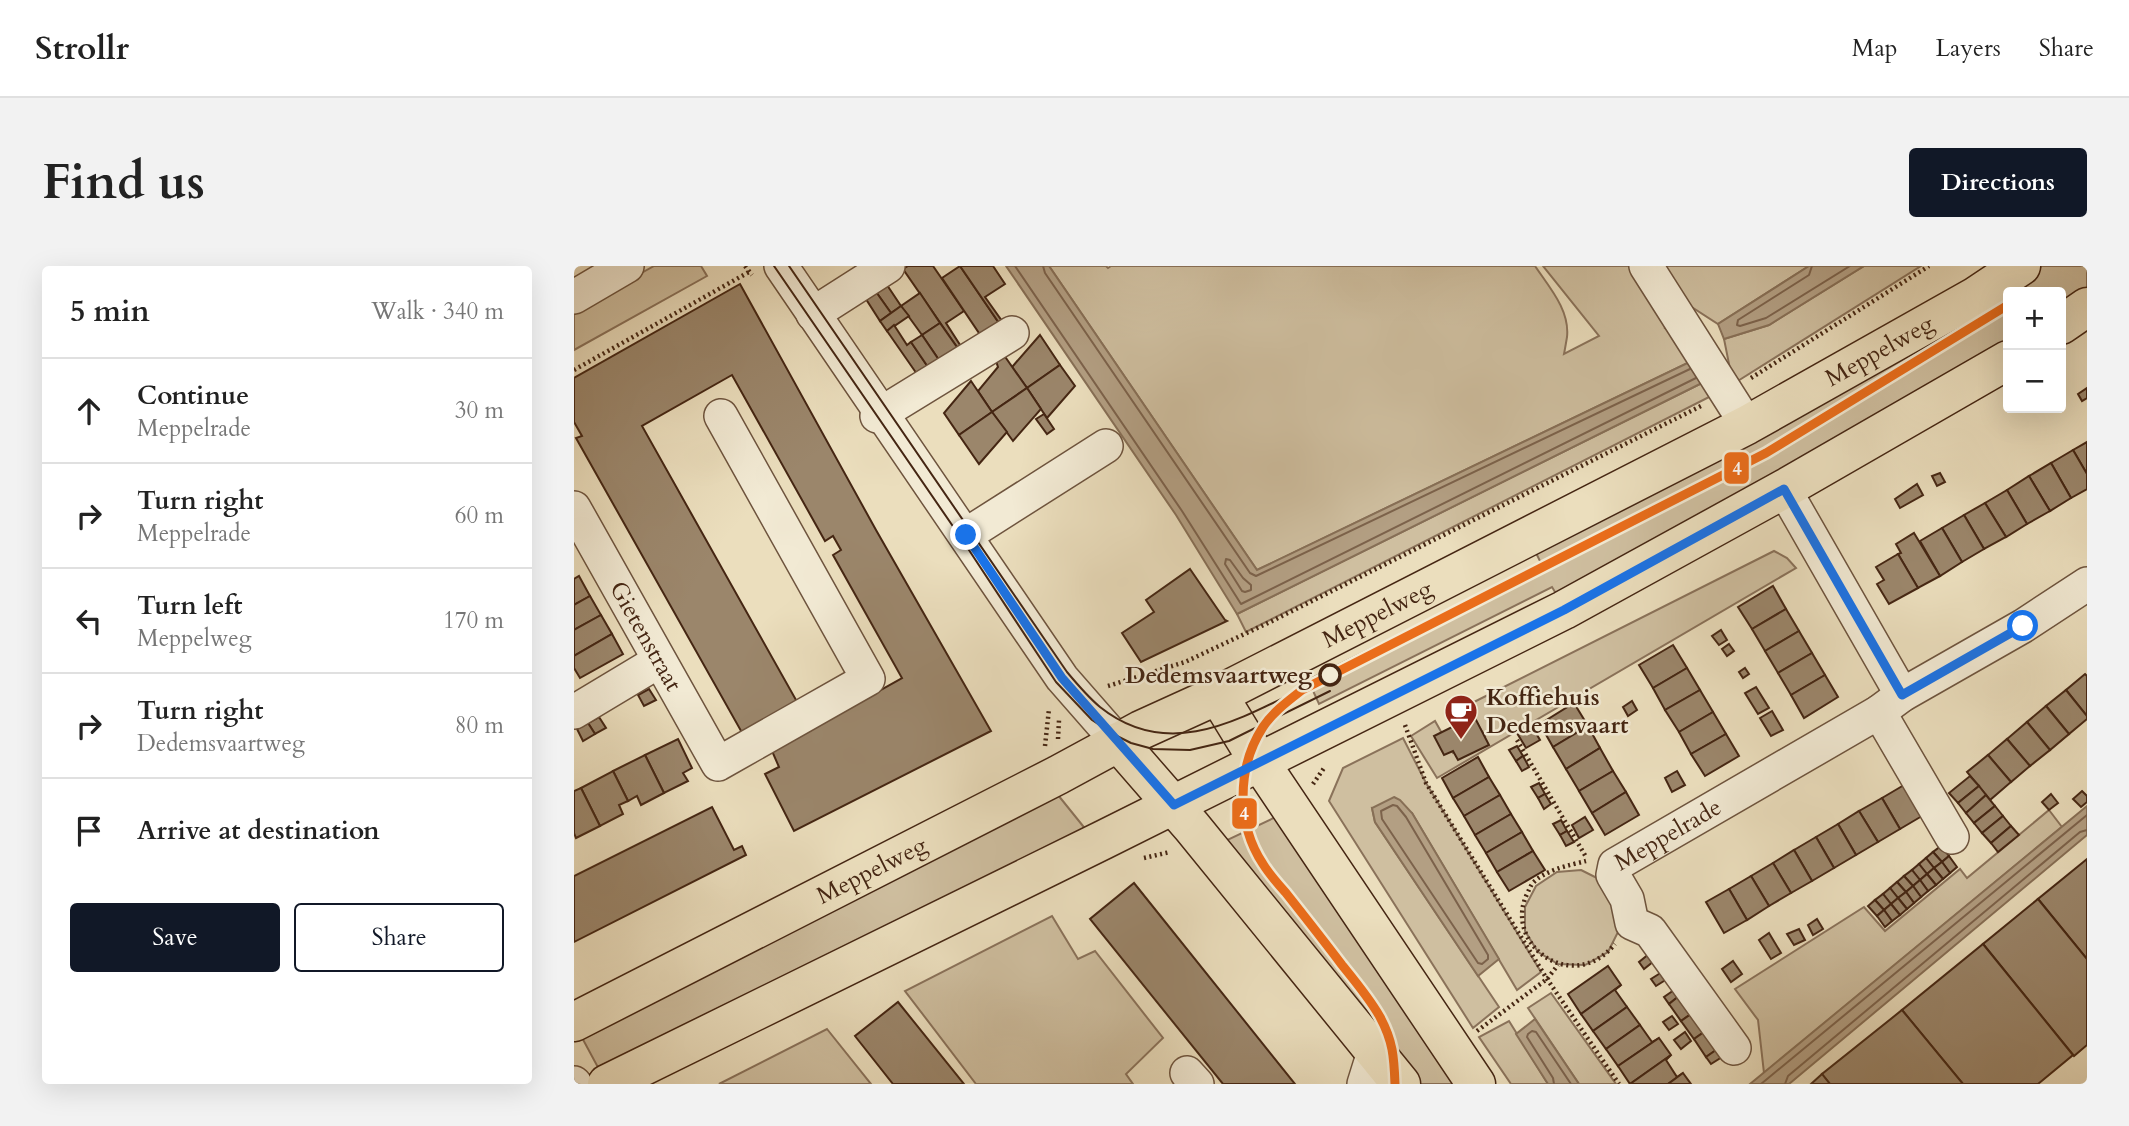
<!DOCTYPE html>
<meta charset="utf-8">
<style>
:root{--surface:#fff;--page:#f2f2f2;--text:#222;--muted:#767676;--line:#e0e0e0;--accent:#111827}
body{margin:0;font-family:Cardo,serif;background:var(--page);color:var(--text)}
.controls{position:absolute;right:21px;top:21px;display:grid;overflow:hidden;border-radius:7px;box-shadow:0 7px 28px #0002}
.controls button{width:63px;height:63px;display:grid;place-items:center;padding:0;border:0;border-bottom:2px solid var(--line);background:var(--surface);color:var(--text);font:35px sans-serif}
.stop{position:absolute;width:21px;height:21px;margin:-16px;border:5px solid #1a73e8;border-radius:50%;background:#fff}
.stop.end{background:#1a73e8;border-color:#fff;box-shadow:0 2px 7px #0008}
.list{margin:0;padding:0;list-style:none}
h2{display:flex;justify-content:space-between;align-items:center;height:91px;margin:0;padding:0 28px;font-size:30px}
h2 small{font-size:23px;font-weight:400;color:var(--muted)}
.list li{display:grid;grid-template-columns:46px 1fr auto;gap:21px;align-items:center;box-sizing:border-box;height:105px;padding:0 28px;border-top:2px solid var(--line)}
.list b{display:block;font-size:26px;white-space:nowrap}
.list p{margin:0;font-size:23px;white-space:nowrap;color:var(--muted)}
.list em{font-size:23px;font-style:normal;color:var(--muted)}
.actions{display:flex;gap:14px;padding:21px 28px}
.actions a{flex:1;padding:16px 0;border:2px solid var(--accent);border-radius:7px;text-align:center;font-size:24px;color:var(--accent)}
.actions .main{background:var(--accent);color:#fff}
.icon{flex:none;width:38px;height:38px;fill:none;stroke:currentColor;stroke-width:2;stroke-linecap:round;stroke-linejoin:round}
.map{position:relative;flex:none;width:1513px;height:818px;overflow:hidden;border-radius:7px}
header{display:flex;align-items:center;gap:42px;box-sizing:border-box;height:98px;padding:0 35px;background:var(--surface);border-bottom:2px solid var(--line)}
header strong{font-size:33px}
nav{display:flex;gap:38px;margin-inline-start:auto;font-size:24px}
.intro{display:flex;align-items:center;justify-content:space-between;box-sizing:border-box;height:168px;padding:0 42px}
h1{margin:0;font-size:49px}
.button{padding:18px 32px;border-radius:7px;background:var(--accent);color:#fff;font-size:24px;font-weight:700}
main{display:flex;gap:42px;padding:0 42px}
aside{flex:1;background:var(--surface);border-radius:7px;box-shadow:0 7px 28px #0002}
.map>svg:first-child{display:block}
</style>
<header>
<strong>Strollr</strong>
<nav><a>Map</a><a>Layers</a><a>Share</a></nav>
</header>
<div class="intro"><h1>Find us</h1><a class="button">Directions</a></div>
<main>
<aside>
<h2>5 min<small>Walk · 340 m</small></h2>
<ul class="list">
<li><svg class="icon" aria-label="ahead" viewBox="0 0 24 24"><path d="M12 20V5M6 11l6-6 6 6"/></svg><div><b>Continue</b><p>Meppelrade</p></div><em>30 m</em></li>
<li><svg class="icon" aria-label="right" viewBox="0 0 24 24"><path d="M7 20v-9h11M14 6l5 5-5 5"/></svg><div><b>Turn right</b><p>Meppelrade</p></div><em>60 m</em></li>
<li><svg class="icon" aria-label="left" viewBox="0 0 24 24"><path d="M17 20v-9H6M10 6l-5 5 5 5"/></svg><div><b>Turn left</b><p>Meppelweg</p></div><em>170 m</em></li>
<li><svg class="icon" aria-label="right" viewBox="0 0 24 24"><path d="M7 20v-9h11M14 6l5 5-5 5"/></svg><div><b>Turn right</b><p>Dedemsvaartweg</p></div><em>80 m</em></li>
<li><svg class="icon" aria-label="arrive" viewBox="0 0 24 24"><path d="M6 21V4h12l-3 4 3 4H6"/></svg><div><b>Arrive at destination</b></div></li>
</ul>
<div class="actions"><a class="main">Save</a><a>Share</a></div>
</aside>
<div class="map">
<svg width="1513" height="818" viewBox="0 0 1513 818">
<rect width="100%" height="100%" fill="#ebdebd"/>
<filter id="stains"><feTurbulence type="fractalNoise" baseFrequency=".00286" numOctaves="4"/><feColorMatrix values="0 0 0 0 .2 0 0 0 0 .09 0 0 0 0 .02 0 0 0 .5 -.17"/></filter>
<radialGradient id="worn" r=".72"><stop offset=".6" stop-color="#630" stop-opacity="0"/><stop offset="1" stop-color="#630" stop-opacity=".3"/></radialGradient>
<!-- green -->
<g fill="#cfbfa0" stroke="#8a725a" stroke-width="2">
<polygon points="80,0 127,0 133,10 0,84 0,45"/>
<path d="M475,0H532L534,2L537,0H961C975,21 996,44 993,71C992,77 991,83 990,88L1025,70L969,0H1235L1144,58L1119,42L1091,62L1126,91L683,304Z"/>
<polygon points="1290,0 1347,0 1159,118 1150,73 1195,59"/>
<polygon points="1468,0 1513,0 1513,25 1487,42 1487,26 1434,26 1434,76 984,331 978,321 745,438 734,414 967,297 962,287 1414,35"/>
<polygon points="1138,112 1145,126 672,366 663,348"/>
<polygon points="1200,285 1213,292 1222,302 863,512 837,470 861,455 879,487 911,470 892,440"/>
<polygon points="829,472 852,517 967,706 943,724 838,547 798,542 801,556 925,741 899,762 755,535 769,502"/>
<polygon points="484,529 513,565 27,807 6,768"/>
<polygon points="1475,544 1488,561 1190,807 1184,754 1161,723 1290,641 1311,665 1386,603 1393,612"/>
<polygon points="706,549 882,818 846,818 651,575"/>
<polygon points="1007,604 1029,615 1046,662 1034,686 1011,699 984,698 964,686 951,665 951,641 962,620 983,606"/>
<polygon points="478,650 504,693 521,685 589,772 552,808 559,818 402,818 331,725"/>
<polygon points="977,727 1042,818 1005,818 954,742"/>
<polygon points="935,755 974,818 937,818 905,771"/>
<polygon points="253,763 297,818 145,818"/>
</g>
<!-- water -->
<g fill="#b39f83" stroke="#876f56" stroke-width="2">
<polygon points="432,0 475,0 683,304 1126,91 1138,112 663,348 602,249"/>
<polygon points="1235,0 1290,0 1195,59 1150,73 1144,58"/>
<polygon points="820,531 826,534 838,547 925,693 904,710 801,556 798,542"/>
<polygon points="1513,540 1513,569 1215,818 1176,818"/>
<polygon points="961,753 1005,818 974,818 942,768"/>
</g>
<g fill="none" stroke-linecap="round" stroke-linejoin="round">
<!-- shore -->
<g stroke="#7c624b" stroke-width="2">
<polyline points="441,0 608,245 667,338 1122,112"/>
<polyline points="469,0 471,7 676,307 682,310 1116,103"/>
<polyline points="1238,0 1235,9 1164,54 1163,59 1166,60 1192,52 1276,0"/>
<polygon points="652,293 656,294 669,312 677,319 677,324 671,326 668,325 651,298"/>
<polygon points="819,539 823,540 832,551 914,689 914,693 908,698 904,697 808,553 807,545"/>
<polyline points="980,818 979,812 953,771 954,768 958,765 962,766 997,818"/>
<polyline points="1187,818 1513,549"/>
<polyline points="1211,818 1214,810 1506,566 1513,564"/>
</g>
</g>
<!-- building -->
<g fill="#9b866b" stroke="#452613" stroke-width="2">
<polygon points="334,0 359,0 390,45 372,57 388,82 385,84 329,3"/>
<polygon points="386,0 425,57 407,70 368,12"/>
<polygon points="386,0 419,0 431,18 411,31 428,55 425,57"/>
<polygon points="311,16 327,40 317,47 300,23"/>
<polygon points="166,18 302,264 417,465 220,565 191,508 205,501 198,485 328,412 259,289 267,284 259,270 251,275 158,109 68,160 226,441 171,472 2,172 8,170 0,156 0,112"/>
<polygon points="300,23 317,47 306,55 290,30"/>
<polygon points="346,27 366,57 348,69 327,40"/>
<polygon points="327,40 335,50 313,65 306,55"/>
<polygon points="366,57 385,84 367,97 348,69"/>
<polygon points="320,59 333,79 337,76 356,104 345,111 313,65"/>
<polygon points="348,69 367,97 356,104 337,76"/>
<polygon points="466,69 486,99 453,122 438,101"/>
<polygon points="425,82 453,122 418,146 404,125 424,101 419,86"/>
<polygon points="486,99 501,120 473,152 453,122"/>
<polygon points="397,115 418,146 385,169 370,147"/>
<polygon points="453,122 467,143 439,175 418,146"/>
<polygon points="1513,122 1513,132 1508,135 1504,128"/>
<polygon points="418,146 433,166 405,198 385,169"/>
<polygon points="470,148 480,163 473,168 462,153"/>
<polygon points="1513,176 1513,208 1499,184"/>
<polygon points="1499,184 1513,208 1513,223 1497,232 1477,197"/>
<polygon points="1477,197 1497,232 1476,245 1455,210"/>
<polygon points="1366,207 1371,216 1363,220 1358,210"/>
<polygon points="1455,210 1476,245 1453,258 1433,224"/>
<polygon points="1343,218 1349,229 1326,242 1321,233"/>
<polygon points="1433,224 1453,258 1432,271 1411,237"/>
<polygon points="1411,237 1432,271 1410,283 1390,249"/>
<polygon points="1390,249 1410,283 1388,296 1368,262"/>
<polygon points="1368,262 1388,296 1366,310 1346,275"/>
<polygon points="1340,267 1366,310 1344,322 1324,288 1327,287 1322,278"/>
<polygon points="1324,288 1344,322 1315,338 1303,318 1310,314 1302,301"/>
<polygon points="616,303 651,354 653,355 567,396 548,367 580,346 572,334"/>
<polygon points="5,310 16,330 0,339 0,313"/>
<polygon points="1199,320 1212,343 1178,363 1164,341"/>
<polygon points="16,330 27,349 0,364 0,339"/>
<polygon points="1212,343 1225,365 1191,385 1178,363"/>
<polygon points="27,349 38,368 0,390 0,364"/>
<polygon points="1147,364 1153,374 1145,379 1138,370"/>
<polygon points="1225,365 1238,387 1204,407 1191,385"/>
<polygon points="38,368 49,388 6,412 0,402 0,390"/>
<polygon points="1155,378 1160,385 1153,390 1148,383"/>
<polygon points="1099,379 1113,402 1079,422 1065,399"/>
<polygon points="1238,387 1251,409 1217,429 1204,407"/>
<polygon points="1113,402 1126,424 1091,444 1079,422"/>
<polygon points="1171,402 1175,408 1169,412 1165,406"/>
<polygon points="1511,408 1513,410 1513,450 1492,424"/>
<polygon points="1251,409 1264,431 1230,452 1217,429"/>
<polygon points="1182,421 1195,442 1184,448 1171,427"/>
<polygon points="75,423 82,434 70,440 64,429"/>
<polygon points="1126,424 1139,446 1105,466 1091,444"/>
<polygon points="1492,424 1513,450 1513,453 1495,468 1472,440"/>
<polygon points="1058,435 1063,444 1054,450 1049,441"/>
<polygon points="1000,437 1014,460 979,481 966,458"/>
<polygon points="1472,440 1495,468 1476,484 1453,456"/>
<polygon points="1198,445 1209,464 1197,470 1186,452"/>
<polygon points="1139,446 1152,468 1117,488 1105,466"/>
<polygon points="900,450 915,479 884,494 879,485 870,489 860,470"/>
<polygon points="25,451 32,462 21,468 14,457"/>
<polygon points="1453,456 1476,484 1456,500 1433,473"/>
<polygon points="14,457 21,468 9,475 3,463"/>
<polygon points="957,459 966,474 952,482 943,467"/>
<polygon points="1014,460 1026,482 992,503 979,481"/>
<polygon points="1152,468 1165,490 1131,510 1117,488"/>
<polygon points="104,473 118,502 109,507 114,515 90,527 71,489"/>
<polygon points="1433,473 1456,500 1437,516 1414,489"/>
<polygon points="943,480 949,490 942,495 935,484"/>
<polygon points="1026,482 1039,505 1005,525 992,503"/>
<polygon points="71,489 90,527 67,539 63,530 54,535 39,505"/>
<polygon points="1414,489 1437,516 1416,534 1393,506"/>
<polygon points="949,490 955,501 948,505 942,495"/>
<polygon points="904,491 915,511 879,532 868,512"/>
<polygon points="39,505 54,535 45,539 49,548 26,560 7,522"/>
<polygon points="1039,505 1052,526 1018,547 1005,525"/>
<polygon points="1103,505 1111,519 1098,526 1091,512"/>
<polygon points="1396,510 1405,520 1384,537 1375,527"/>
<polygon points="915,511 926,529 890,550 879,532"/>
<polygon points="965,517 971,528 964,532 957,521"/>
<polygon points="1330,519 1348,550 1326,563 1308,532"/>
<polygon points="1405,520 1412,529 1392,547 1384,537"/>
<polygon points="7,522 26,560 2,572 0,567 0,525"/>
<polygon points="1508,525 1513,530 1513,536 1507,541 1499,533"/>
<polygon points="1052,526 1065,549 1031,569 1018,547"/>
<polygon points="971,528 977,538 970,543 964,532"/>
<polygon points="1477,528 1484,537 1475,544 1468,536"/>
<polygon points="926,529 937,548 901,569 890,550"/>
<polygon points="1412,529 1421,540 1400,557 1392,547"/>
<polygon points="1308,532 1326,563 1304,576 1285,545"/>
<polygon points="1421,540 1429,550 1408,567 1400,557"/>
<polygon points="138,541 160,584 168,580 172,589 0,676 0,610"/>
<polygon points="1285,545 1304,576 1282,589 1264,558"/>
<polygon points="937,548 948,566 912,587 901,569"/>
<polygon points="1429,550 1437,560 1417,577 1408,567"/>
<polygon points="1011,551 1019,564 1005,572 998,559"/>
<polygon points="987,554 993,565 986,569 979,558"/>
<polygon points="1264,558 1282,589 1260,602 1242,571"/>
<polygon points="1437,560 1445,569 1424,586 1417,577"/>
<polygon points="993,565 1000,576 992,580 986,569"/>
<polygon points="948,566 959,585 923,606 912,587"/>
<polygon points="1242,571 1260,602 1238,615 1220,584"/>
<polygon points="1367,580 1375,590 1368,596 1359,586"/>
<polygon points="1220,584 1238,615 1217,627 1199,597"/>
<polygon points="959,585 971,604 935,625 923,606"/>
<polygon points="1359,586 1368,596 1360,602 1352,592"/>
<polygon points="1375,590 1383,601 1376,607 1368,596"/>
<polygon points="1352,592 1360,602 1353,608 1345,598"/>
<polygon points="1513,593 1513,693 1464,633"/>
<polygon points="1368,596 1376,607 1369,613 1360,602"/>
<polygon points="1199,597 1217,627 1195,640 1177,610"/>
<polygon points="1345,598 1353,608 1346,614 1338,604"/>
<polygon points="1360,602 1369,613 1362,619 1353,608"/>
<polygon points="1338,604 1346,614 1339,620 1330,610"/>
<polygon points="1353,608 1362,619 1354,625 1346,614"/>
<polygon points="1177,610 1195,640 1173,654 1155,623"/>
<polygon points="1330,610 1339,620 1332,626 1323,616"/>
<polygon points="1346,614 1354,625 1347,631 1339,620"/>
<polygon points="1323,616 1332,626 1324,632 1316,622"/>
<polygon points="560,617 721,818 649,818 516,653"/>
<polygon points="1339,620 1347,631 1340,637 1332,626"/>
<polygon points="1316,622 1324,632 1317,638 1309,628"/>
<polygon points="1155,623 1173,654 1150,667 1132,636"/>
<polygon points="1332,626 1340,637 1333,643 1324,632"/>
<polygon points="1309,628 1317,638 1310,644 1301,634"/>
<polygon points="1324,632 1333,643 1326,649 1317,638"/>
<polygon points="1464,633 1513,693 1513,779 1500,790 1409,678"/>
<polygon points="1301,634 1310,644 1303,650 1294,640"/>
<polygon points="1317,638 1326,649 1318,655 1310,644"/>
<polygon points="1310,644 1318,655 1311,661 1303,650"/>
<polygon points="1243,653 1249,663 1239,669 1234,659"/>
<polygon points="1225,663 1231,674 1220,679 1213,668"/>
<polygon points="1195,667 1207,687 1197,693 1185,674"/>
<polygon points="1409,678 1499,789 1464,818 1389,818 1328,744"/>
<polygon points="1075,688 1080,695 1070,703 1065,696"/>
<polygon points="1159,695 1168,708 1157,716 1148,703"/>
<polygon points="1034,700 1047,719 1007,748 994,728"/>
<polygon points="1088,706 1093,713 1082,720 1077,713"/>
<polygon points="1047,719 1041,724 1053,741 1019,765 1007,748"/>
<polygon points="1100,724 1105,730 1095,738 1090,731"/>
<polygon points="1105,730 1117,748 1107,755 1095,738"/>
<polygon points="324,736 390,818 319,818 281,770"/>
<polygon points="1053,741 1066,759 1032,783 1019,765"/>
<polygon points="1328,744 1389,818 1256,818 1248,808"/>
<polygon points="1117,748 1130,766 1120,773 1107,755"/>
<polygon points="1098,750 1104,758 1095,764 1089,756"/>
<polygon points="1066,759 1078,776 1085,772 1044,800 1032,783"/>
<polygon points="1111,766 1117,775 1107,783 1100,774"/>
<polygon points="1130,766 1142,784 1132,791 1120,773"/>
<polygon points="1085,772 1097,789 1056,818 1044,800"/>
<polygon points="1142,784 1148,791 1137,798 1132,791"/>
<polygon points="1097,789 1092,794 1103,811 1109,807 1094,818 1056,818"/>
<polygon points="1109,807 1117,818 1094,818"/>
<polygon points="1248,808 1256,818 1237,818"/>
</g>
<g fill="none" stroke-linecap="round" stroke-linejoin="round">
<defs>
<g id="minor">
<polyline points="207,0 488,412 544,476"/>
<polyline points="1072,0 1173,159"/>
<polyline points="0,31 53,0"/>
<polyline points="239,48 314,0"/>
<polyline points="303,150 438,67"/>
<polyline points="1210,223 1328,429"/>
<path id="s1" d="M0,242L144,498L294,413L147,150"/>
<polyline points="392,269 532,180"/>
<polyline points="0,446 85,395"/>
<polyline points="1305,446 1378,571"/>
<path id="s2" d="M1160,782L1076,665L1058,657L1053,633L1039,609L1041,599L1305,446L1328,429L1449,360L1513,318"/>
<polyline points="613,807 623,818"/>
<polyline points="0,817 1,818"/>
<polyline points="790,818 800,786"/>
</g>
<g id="major">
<polyline points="1487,59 1513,41"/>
<polyline points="644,429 677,483 902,818"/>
<polyline points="544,476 618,561 827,818"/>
<path id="s3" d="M0,756L484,509L567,464L644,429L1173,159L1402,30L1447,0"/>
<polyline points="33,818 529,574 990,344 1210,223 1434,94"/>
</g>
</defs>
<!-- minor casing -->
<use href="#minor" stroke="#6e543e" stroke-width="36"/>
<!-- major casing -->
<use href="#major" stroke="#452613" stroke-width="41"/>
<!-- path -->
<g stroke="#452613" stroke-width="4.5" stroke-dasharray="2 3.5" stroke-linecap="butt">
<polyline points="171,0 178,9"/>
<polyline points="0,104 175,6"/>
<polyline points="1177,112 1355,0"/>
<polyline points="534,420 611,396 696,356 1127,140"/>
<polyline points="831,459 852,517 973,713 1045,818"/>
<polyline points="484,473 485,454"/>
<polyline points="943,474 1012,591"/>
<polyline points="471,480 475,443"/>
<polyline points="739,518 750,502"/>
<polyline points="658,559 682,548"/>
<polyline points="570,592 596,586"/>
<path d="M1012,595C996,599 970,604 958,618C956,621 955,624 953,628C929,678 998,730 1041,678"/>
<polyline points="903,765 973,713 984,699"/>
</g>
<!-- minor -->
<use href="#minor" stroke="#f2ead4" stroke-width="33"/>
<!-- major -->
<use href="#major" stroke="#ebdebd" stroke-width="38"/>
<!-- tram -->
<g stroke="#452613" stroke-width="2">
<polyline points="200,0 387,272 482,416 518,454 539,468 557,477 579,483 616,484 655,475 756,425"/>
<path d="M215,0L493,406C503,418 514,431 526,441C601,501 678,445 750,412"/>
</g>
<defs>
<path id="tram-1" d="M821,818C820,791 819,775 806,751C796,733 781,715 768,699C750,675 731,651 712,627C704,618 695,608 689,598C662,557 663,501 689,461C699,446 714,435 728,424L1192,187L1434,39"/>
</defs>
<!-- tram-1 casing -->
<use href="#tram-1" stroke="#f2ead4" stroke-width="14"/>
<!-- tram-1 -->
<use href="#tram-1" stroke="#ea6d1b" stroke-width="9"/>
</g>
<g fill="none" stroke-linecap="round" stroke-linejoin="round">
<!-- route -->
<polyline stroke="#1a73e8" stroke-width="9" points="392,269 488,412 600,539 990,344 1210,223 1328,429 1449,360"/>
</g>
<!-- icons -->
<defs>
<symbol id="cafe-pin" viewBox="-11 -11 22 30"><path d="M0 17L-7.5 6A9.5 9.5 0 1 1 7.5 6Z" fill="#8f2418" stroke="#f2ead4"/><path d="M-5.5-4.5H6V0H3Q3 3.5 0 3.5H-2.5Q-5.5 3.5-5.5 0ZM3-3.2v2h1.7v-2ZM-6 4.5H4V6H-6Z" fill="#fff"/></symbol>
</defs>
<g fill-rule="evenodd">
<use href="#cafe-pin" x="868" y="426" width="38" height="52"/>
</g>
<!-- markers -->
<circle fill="#f2ead4" stroke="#452613" stroke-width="3.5" cx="756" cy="409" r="10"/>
<g text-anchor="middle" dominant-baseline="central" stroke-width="5" stroke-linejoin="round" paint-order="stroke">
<!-- street labels -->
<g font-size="24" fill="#452613" stroke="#f2ead4">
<text stroke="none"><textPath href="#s3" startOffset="1468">Meppelweg</textPath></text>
<text stroke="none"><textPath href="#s3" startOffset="901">Meppelweg</textPath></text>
<text stroke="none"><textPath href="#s1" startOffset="147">Gietenstraat</textPath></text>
<text stroke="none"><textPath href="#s2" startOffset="287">Meppelrade</textPath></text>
<text stroke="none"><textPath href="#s3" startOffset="334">Meppelweg</textPath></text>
</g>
<!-- stop labels -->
<g font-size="24" font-weight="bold" fill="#452613" stroke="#f2ead4" text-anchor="end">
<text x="738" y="409">Dedemsvaartweg</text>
</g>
<!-- poi labels -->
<g font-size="24" font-weight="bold" fill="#452613" stroke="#f2ead4" text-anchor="start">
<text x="912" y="431">Koffiehuis<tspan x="912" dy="28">Dedemsvaart</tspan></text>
</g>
</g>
<g stroke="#f2ead4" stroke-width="2.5">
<rect x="1149" y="185" width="27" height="34" rx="7" fill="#ea6d1b"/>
<rect x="657" y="531" width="27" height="33" rx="7" fill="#ea6d1b"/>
</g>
<g font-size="19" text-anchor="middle" font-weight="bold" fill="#fff">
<text x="1163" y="209">4</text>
<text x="670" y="554">4</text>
</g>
<rect width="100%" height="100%" filter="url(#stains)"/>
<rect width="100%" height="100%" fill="url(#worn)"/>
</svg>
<div class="controls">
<button>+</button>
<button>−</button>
</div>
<div class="stop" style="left:1449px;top:360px"></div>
<div class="stop end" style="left:392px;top:269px"></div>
</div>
</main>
